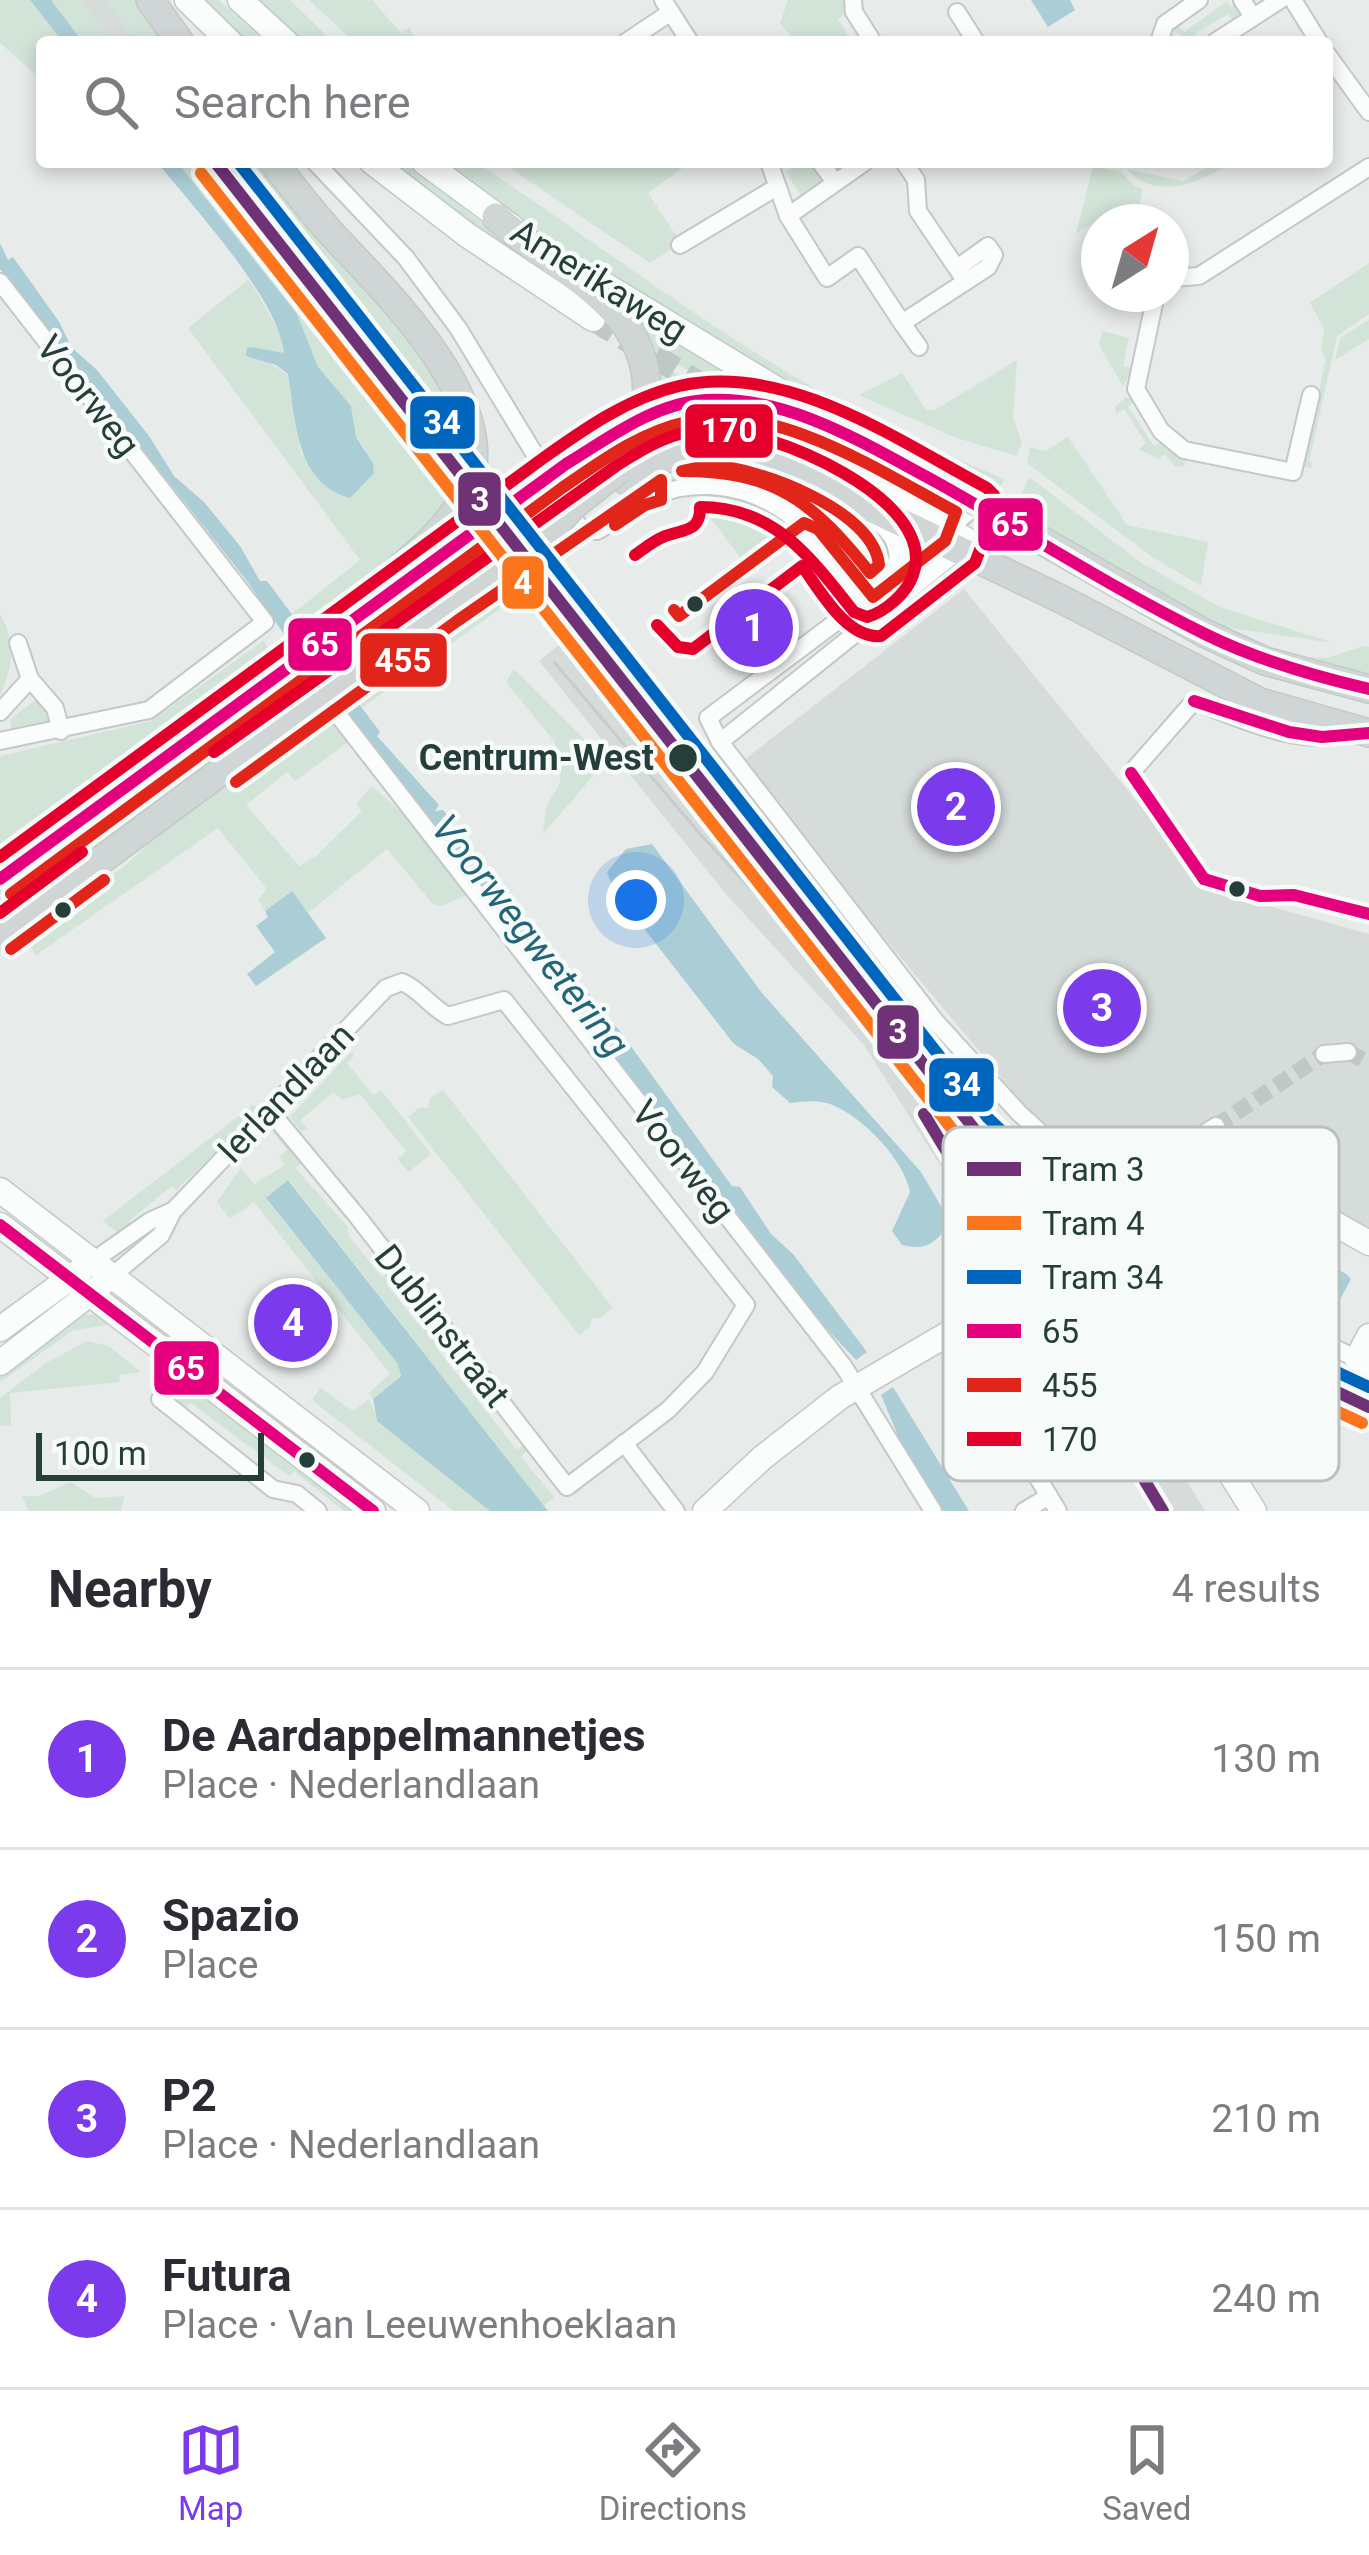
<!DOCTYPE html>
<meta charset="utf-8">
<style>
:root{--surface:#fff;--page:#f2f2f3;--text:#2b2b33;--muted:#7c7c81;--line:#e1e1e2;--accent:#7c3aed}
body{margin:0;font-family:Roboto,sans-serif;background:var(--page);color:var(--text)}
.compass{position:absolute;left:1081px;top:204px;width:108px;height:108px;border-radius:50%;background:var(--surface);box-shadow:0 6px 18px #0003;rotate:37deg}
.scale{position:absolute;left:36px;bottom:30px;width:228px;box-sizing:border-box;padding-left:12px;border:6px solid #253e39;border-top:0;font-size:33px;line-height:42px;white-space:nowrap;color:#253e39;-webkit-text-stroke:9px #f6faf8;paint-order:stroke}
.you{position:absolute;left:636px;top:900px;width:42px;height:42px;margin:-30px;border:9px solid #fff;border-radius:50%;background:#1a73e8;box-shadow:0 0 0 18px #1a73e833}
.badge{display:grid;place-items:center;width:78px;height:78px;border-radius:50%;background:var(--accent);color:#fff;font-size:39px;font-weight:700}
.pin{position:absolute;translate:-50% -50%;border:6px solid #fff;box-shadow:0 3px 12px #0006}
.list{margin:0;padding:0;list-style:none}
h2{display:flex;justify-content:space-between;align-items:center;height:156px;margin:0;padding:0 48px;font-size:51px}
h2 small{font-size:39px;font-weight:400;color:var(--muted)}
.list li{display:grid;grid-template-columns:78px 1fr auto;gap:36px;align-items:center;box-sizing:border-box;height:180px;padding:0 48px;border-top:3px solid var(--line)}
.list b{display:block;font-size:45px;white-space:nowrap}
.list p{margin:0;font-size:39px;white-space:nowrap;color:var(--muted)}
.list em{font-size:39px;font-style:normal;color:var(--muted)}
.icon{flex:none;width:66px;height:66px;fill:none;stroke:currentColor;stroke-width:2;stroke-linecap:round;stroke-linejoin:round}
.map{position:relative;flex:none;width:1369px;height:1511px;overflow:hidden}
.search{position:absolute;background:var(--surface);box-shadow:0 6px 18px #0003;left:36px;right:36px;top:36px;height:132px;display:flex;align-items:center;gap:30px;box-sizing:border-box;padding:0 42px;border-radius:12px;color:var(--muted);font-size:45px}
.sheet{height:876px;background:var(--surface)}
nav{display:flex;justify-content:space-around;align-items:center;box-sizing:border-box;height:168px;border-top:3px solid var(--line);background:var(--surface);font-size:33px;color:var(--muted)}
nav a{display:grid;justify-items:center;gap:6px}
nav .on{color:var(--accent)}
.map>svg:first-child{display:block}
</style>
<div class="map">
<svg width="1369" height="1511" viewBox="0 0 1369 1511">
<rect width="100%" height="100%" fill="#e7ebe9"/>
<!-- built -->
<g fill="#d5dcd9">
<polygon points="80,0 105,0 138,42 113,42"/>
<polygon points="207,162 232,162 469,465 649,682 957,1075 1022,1146 1148,1259 1186,1286 1255,1331 1369,1389 1369,1414 1241,1352 1170,1308 1078,1236 1041,1260 1119,1369 1205,1511 1150,1511 1057,1350 864,1045 726,894 539,661 576,631"/>
<polygon points="964,589 1208,889 1369,934 1369,1232 1218,1144 1129,1200 1021,1101 739,764"/>
</g>
<!-- green -->
<g fill="#d2e3d7">
<polygon points="0,0 30,0 63,42 42,42 42,80 0,43"/>
<polygon points="51,0 80,0 113,42 83,42"/>
<polygon points="105,0 137,0 165,42 138,42"/>
<polygon points="194,0 219,0 265,42 239,42"/>
<polygon points="250,0 290,0 333,42 298,42"/>
<polygon points="309,0 372,0 401,33 409,28 419,42 354,42"/>
<polygon points="788,0 848,0 849,11 838,19 852,42 797,42 780,24"/>
<polygon points="1227,1 1231,7 1237,3 1238,15 1233,20 1228,14 1195,34 1198,42 1179,42 1181,34 1173,32 1177,25 1184,32"/>
<polygon points="177,162 207,162 462,486 455,500 362,591 306,633 292,614 360,560 188,328 249,279 282,337 284,354 247,348 288,375 301,455 367,451 356,437 351,406 318,367 297,314"/>
<polygon points="232,162 264,162 369,286 453,400 469,465"/>
<polygon points="383,162 408,162 478,220 584,291 617,323 544,277"/>
<path d="M438,162H476C608,250 736,351 878,423C918,444 962,461 1004,479L992,503C806,393 609,295 438,162Z"/>
<polygon points="501,162 681,162 684,167 648,193 681,243 650,263"/>
<polygon points="801,162 810,162 823,183 802,198 786,172"/>
<path d="M1216,162H1232C1202,182 1157,202 1128,170L1184,181Z"/>
<polygon points="1093,166 1121,172 1134,186 1143,189 1138,210 1117,207 1076,234"/>
<polygon points="1369,263 1369,314 1337,336 1309,462 1312,463 1311,468 1302,466 1326,359 1321,349 1324,328 1310,303"/>
<polygon points="627,310 748,384 707,382 648,346"/>
<polygon points="1369,320 1369,339 1335,360 1340,338"/>
<polygon points="1102,331 1129,338 1123,366 1133,368 1123,386 1099,345"/>
<polygon points="653,360 699,386 655,400"/>
<polygon points="1017,360 1013,418 1022,443 1016,456 954,437 859,395 902,373 926,410 935,410"/>
<polygon points="1126,397 1136,401 1128,407 1154,446 1163,441 1187,455 1184,466 1175,467 1165,454 1158,459 1139,449 1146,443 1124,409 1116,414 1115,407"/>
<polygon points="1068,437 1127,525 1208,542 1201,586 1154,558 1027,463 1030,447 1046,451"/>
<path d="M714,473C775,482 828,514 883,541L890,549L887,569L869,576C845,566 834,542 817,523C770,471 704,470 643,494L640,486L681,474Z"/>
<polygon points="1029,477 1143,564 1220,607 1334,643 1217,626 1017,517 1020,512 1016,508"/>
<path d="M715,496C749,502 773,508 795,535L794,542C777,553 762,569 742,560L698,501Z"/>
<polygon points="521,572 528,582 526,590 363,707 352,692 465,606"/>
<path d="M0,614C17,643 12,667 0,696Z"/>
<polygon points="263,641 274,655 59,816 0,848 0,756 151,721"/>
<polygon points="1364,646 1369,647 1369,673 1284,656 1327,658"/>
<polygon points="514,669 606,761 543,834 546,807 560,783 559,758 554,741 506,682"/>
<polygon points="289,679 300,695 0,917 0,898"/>
<polygon points="37,699 58,726 12,734 10,719"/>
<polygon points="325,711 348,742 295,781 287,772 246,805 299,866 316,856 362,811 356,804 372,786 404,815 467,895 441,906 433,904 387,849 308,913 291,891 265,911 258,899 267,889 218,828 36,955 29,944 68,915 64,910 127,864 170,824"/>
<polygon points="351,1052 354,1056 347,1063 373,1095 381,1090 431,1154 408,1172 398,1159 406,1151 360,1094 342,1100 334,1092 300,1120 307,1129 301,1131 290,1117"/>
<polygon points="443,1090 613,1308 600,1318 592,1318 590,1327 579,1335 408,1117 419,1108 428,1108 430,1099"/>
<polygon points="253,1105 260,1110 176,1190 172,1186 129,1221 132,1226 121,1235 103,1221"/>
<polygon points="278,1130 303,1161 295,1168 347,1226 349,1236 382,1277 389,1272 394,1279 387,1285 419,1325 423,1324 440,1347 438,1350 517,1450 524,1445 528,1450 521,1457 554,1497 544,1506 289,1180 266,1199 398,1363 401,1375 373,1399 369,1393 390,1374 254,1202 230,1219 217,1202 241,1168 254,1184 285,1165 279,1156 287,1150 274,1133"/>
<polygon points="85,1314 98,1315 111,1324 72,1331 0,1382 0,1376 74,1318"/>
<polygon points="87,1341 109,1346 141,1372 119,1375 120,1382 10,1393 11,1425 0,1426 0,1398 46,1363"/>
<polygon points="189,1385 353,1511 344,1511 294,1471 289,1476 191,1403 183,1409 175,1402"/>
<polygon points="320,1388 353,1411 369,1399 378,1421 490,1511 454,1511 312,1400"/>
<polygon points="71,1482 95,1498 124,1496 121,1511 29,1511 22,1496 39,1496"/>
</g>
<!-- water -->
<g fill="#abced6">
<polygon points="30,0 51,0 83,42 63,42"/>
<polygon points="1031,0 1070,0 1075,10 1048,27"/>
<path d="M157,162H177L297,314L318,367L351,406L356,437L373,463L374,473L350,498C295,483 296,420 288,374L276,365L246,356L247,348L251,347L284,353C279,299 192,206 157,162Z"/>
<polygon points="0,243 8,260 13,257 60,323 71,347 97,370 149,436 174,476 204,502 240,546 260,581 267,581 380,732 377,736 439,805 435,811 443,810 474,854 461,863 306,666 247,581 0,269"/>
<path d="M652,844L762,993L921,1172L945,1213L946,1229C932,1246 923,1250 902,1245L892,1231L910,1192C904,1160 866,1121 837,1107C822,1099 805,1101 790,1103L772,1087L773,1076L758,1059L734,1044L614,890L607,872L626,849Z"/>
<polygon points="482,864 622,1034 732,1186 740,1187 771,1234 793,1254 867,1352 856,1360 825,1327 472,875"/>
<polygon points="292,891 326,938 256,986 247,974 275,952 256,926 268,917 265,911"/>
<polygon points="288,1180 544,1506 548,1511 490,1511 377,1421 373,1399 401,1376 398,1364 266,1198"/>
<polygon points="1256,1234 1284,1238 1346,1274 1351,1279 1334,1311 1240,1254 1248,1239"/>
<polygon points="893,1387 969,1511 943,1511 899,1438 881,1395"/>
</g>
<g fill="none" stroke-linecap="round" stroke-linejoin="round">
<!-- street-tunnel -->
<g stroke="#c0c8c6" stroke-width="16" stroke-dasharray="16 8" stroke-linecap="butt">
<polyline points="1348,1052 1369,1063"/>
<polyline points="1216,1126 1324,1054"/>
</g>
<!-- secondary-tunnel -->
<polyline stroke="#c0c8c6" stroke-width="24" stroke-dasharray="24 12" stroke-linecap="butt" points="593,319 797,443"/>
<defs>
<g id="street">
<polyline points="663,0 690,42"/>
<polyline points="853,0 854,12 873,42"/>
<polyline points="1242,0 1253,17"/>
<polyline points="1293,0 1319,42"/>
<polyline points="957,12 976,42"/>
<polyline points="626,42 671,12"/>
<polyline points="1159,42 1165,24 1199,0"/>
<polyline points="1215,42 1280,0"/>
<polyline points="1327,54 1369,112"/>
<path d="M315,162L406,258L458,328L579,527L597,531C624,516 649,494 680,488C749,477 798,513 839,564C853,582 866,597 874,619"/>
<polyline points="769,162 788,216 827,278 858,256 902,323"/>
<polyline points="820,162 835,182"/>
<polyline points="904,162 916,180 918,211 962,276"/>
<polyline points="788,216 865,162"/>
<polyline points="680,245 777,187"/>
<polyline points="1171,278 1199,276 1369,167"/>
<polyline points="0,282 265,622 149,710 0,741"/>
<polyline points="1156,294 1136,389 1161,431 1184,450 1293,472 1311,395"/>
<polyline points="919,347 902,323 988,267 994,255 988,246 957,268"/>
<polyline points="978,504 856,607 708,718 720,742 936,1022 1019,1113 1185,1264 1252,1308 1357,1359"/>
<path d="M875,521C896,533 902,554 894,575"/>
<polyline points="793,523 861,611"/>
<polyline points="18,643 30,679 55,708 61,731"/>
<polyline points="290,653 844,1367 933,1511"/>
<polyline points="0,712 30,679"/>
<path d="M1353,733C1301,748 1243,720 1194,701L1131,773L1204,879L1260,896L1294,895L1369,914"/>
<polyline points="720,742 962,548"/>
<polyline points="1324,1054 1348,1052"/>
<polyline points="1107,1194 1216,1126"/>
<polyline points="93,1261 150,1221 172,1211"/>
<path d="M112,1276L161,1235L173,1211L386,988L402,982C421,990 430,1007 448,1016L504,1000L746,1305L705,1372L668,1410L567,1487L357,1216L270,1111"/>
<polyline points="1021,1352 978,1379 1058,1511"/>
<polyline points="193,1362 160,1399 273,1489 297,1494 318,1511"/>
<polyline points="624,1443 676,1511"/>
<polyline points="1024,1511 1049,1496"/>
</g>
<g id="secondary">
<polyline points="187,0 230,42"/>
<polyline points="240,0 286,42"/>
<polyline points="372,162 467,235 593,319"/>
<polyline points="424,162 512,227"/>
<polyline points="587,274 829,421"/>
<polyline points="797,443 977,546"/>
<polyline points="1200,1180 1220,1169 1240,1170 1369,1243"/>
<polyline points="0,1190 417,1511"/>
<polyline points="0,1225 373,1511"/>
<polyline points="0,1329 81,1270"/>
<polyline points="1369,1336 1357,1359 1369,1364"/>
<polyline points="0,1363 101,1285"/>
<polyline points="705,1511 762,1458 840,1397 1069,1263 1170,1378 1254,1511"/>
</g>
<g id="primary">
<polyline points="150,0 180,42"/>
<path d="M273,162C292,186 310,210 331,233C387,294 514,412 461,502C432,553 374,579 342,627"/>
<path d="M496,217C556,272 656,307 646,403C644,429 637,451 618,470"/>
<polyline points="602,442 672,407 704,400 753,403 798,417 839,432 978,504 1204,633 1265,661 1369,689"/>
<path d="M625,480C679,446 714,442 775,462L1063,600L1260,702L1369,733"/>
<polyline points="416,572 476,529"/>
<polyline points="355,672 550,531"/>
<polyline points="0,879 284,667"/>
<polyline points="0,935 300,713"/>
</g>
</defs>
<!-- street casing -->
<use href="#street" stroke="#c4c8c6" stroke-width="20"/>
<!-- secondary casing -->
<use href="#secondary" stroke="#c3c9c6" stroke-width="27"/>
<!-- primary casing -->
<use href="#primary" stroke="#c2cac8" stroke-width="30"/>
<!-- street -->
<use href="#street" stroke="#fbfcfc" stroke-width="16"/>
<!-- secondary -->
<use href="#secondary" stroke="#fbfcfc" stroke-width="24"/>
<!-- primary -->
<use href="#primary" stroke="#d0d6d5" stroke-width="27"/>
<!-- tram -->
<g stroke="#c8ccca" stroke-width="3">
<polyline points="554,662 701,835 831,976"/>
<polyline points="777,864 977,1181"/>
</g>
<defs>
<polyline id="secondary-bridge" points="1069,1263 1200,1180"/>
<g id="primary-bridge">
<polyline points="476,529 602,442"/>
<polyline points="550,531 573,506 618,470"/>
<polyline points="284,667 342,627"/>
<polyline points="300,713 355,672"/>
</g>
</defs>
<!-- secondary-bridge casing -->
<use href="#secondary-bridge" stroke="#c3c9c6" stroke-width="27" stroke-linecap="butt"/>
<!-- primary-bridge casing -->
<use href="#primary-bridge" stroke="#c2cac8" stroke-width="30" stroke-linecap="butt"/>
<!-- secondary-bridge -->
<use href="#secondary-bridge" stroke="#fbfcfc" stroke-width="24"/>
<!-- primary-bridge -->
<use href="#primary-bridge" stroke="#d0d6d5" stroke-width="27"/>
<defs>
<g id="bus-1">
<polyline points="1194,701 1289,732 1322,737 1369,733"/>
<polyline points="1131,773 1204,879"/>
<path d="M0,879L566,464C609,438 654,403 706,400C785,395 860,441 927,477C1020,528 1109,587 1205,634C1257,660 1313,676 1369,689"/>
<polyline points="1204,879 1260,896 1294,895 1369,914"/>
<polyline points="0,1225 373,1511"/>
</g>
<g id="bus-2">
<path d="M710,465C759,468 874,510 879,565L870,573C813,502 776,471 682,471Z"/>
<polyline points="236,782 457,621 661,480 661,500 645,505 615,525"/>
<path d="M11,894L562,488C600,462 640,432 686,422C774,400 881,472 956,512L945,541L873,597L818,529L804,523L679,616L674,610"/>
<polyline points="11,949 104,880"/>
</g>
<g id="bus-3">
<path d="M214,752L616,466C644,448 674,430 709,429C767,427 941,499 913,575C907,593 885,612 867,617L854,612C811,558 775,507 700,507C701,533 682,529 663,537C653,541 644,549 635,555"/>
<path d="M0,857L542,459C584,429 628,398 679,386C787,362 897,440 987,488L994,495L996,507L975,563L881,636C846,639 820,590 802,566L693,649L678,647L657,625"/>
<polyline points="0,913 82,852"/>
</g>
</defs>
<!-- bus-1 casing -->
<use href="#bus-1" stroke="#f6faf8" stroke-width="21"/>
<!-- bus-2 casing -->
<use href="#bus-2" stroke="#f6faf8" stroke-width="21"/>
<!-- bus-3 casing -->
<use href="#bus-3" stroke="#f6faf8" stroke-width="21"/>
<!-- bus-1 -->
<use href="#bus-1" stroke="#e5007d" stroke-width="12"/>
<!-- bus-2 -->
<use href="#bus-2" stroke="#e1251b" stroke-width="12"/>
<!-- bus-3 -->
<use href="#bus-3" stroke="#e4002b" stroke-width="12"/>
<defs>
<g id="tram-1">
<path d="M215,162L975,1130C1094,1243 1219,1339 1369,1407"/>
<polyline points="924,1114 1163,1511"/>
</g>
<path id="tram-2" d="M201,173L963,1143C1083,1258 1209,1355 1362,1423"/>
<path id="tram-3" d="M238,162L988,1118C1103,1227 1224,1322 1369,1387"/>
</defs>
<!-- tram-1 casing -->
<use href="#tram-1" stroke="#f6faf8" stroke-width="21"/>
<!-- tram-2 casing -->
<use href="#tram-2" stroke="#f6faf8" stroke-width="21"/>
<!-- tram-3 casing -->
<use href="#tram-3" stroke="#f6faf8" stroke-width="21"/>
<!-- tram-1 -->
<use href="#tram-1" stroke="#703276" stroke-width="12"/>
<!-- tram-2 -->
<use href="#tram-2" stroke="#fc751c" stroke-width="12"/>
<!-- tram-3 -->
<use href="#tram-3" stroke="#0065bd" stroke-width="12"/>
</g>
<!-- markers -->
<g fill="#253e39" stroke="#f6faf8" stroke-width="4.5">
<circle cx="695" cy="604" r="10"/>
<circle cx="683" cy="758" r="16"/>
<circle cx="1237" cy="889" r="10"/>
<circle cx="63" cy="910" r="10"/>
<circle cx="307" cy="1460" r="10"/>
</g>
<g text-anchor="middle" dominant-baseline="central" stroke-width="9" stroke-linejoin="round" paint-order="stroke">
<!-- street labels -->
<g font-size="36" fill="#253e39" stroke="#f6faf8">
<text transform="translate(599 281) rotate(32)">Amerikaweg</text>
<text transform="translate(88 396) rotate(52)">Voorweg</text>
<text transform="translate(286 1093) rotate(-46)">Ierlandlaan</text>
<text transform="translate(683 1161) rotate(52)">Voorweg</text>
<text transform="translate(442 1326) rotate(52)">Dublinstraat</text>
</g>
<!-- stop labels -->
<g font-size="36" font-weight="bold" fill="#253e39" stroke="#f6faf8" text-anchor="end">
<text x="654" y="758">Centrum-West</text>
</g>
<!-- water labels -->
<g font-size="39" font-style="italic" fill="#236577" stroke="#f6faf8">
<text transform="translate(530 936) rotate(52)">Voorwegwetering</text>
</g>
</g>
<!-- legend -->
<rect x="943" y="1127" width="396" height="354" rx="18" fill="#f6faf8" stroke="#b7c2bf" stroke-width="3"/>
<rect x="967" y="1162" width="54" height="14" fill="#703276"/>
<rect x="967" y="1216" width="54" height="14" fill="#fc751c"/>
<rect x="967" y="1270" width="54" height="14" fill="#0065bd"/>
<rect x="967" y="1324" width="54" height="14" fill="#e5007d"/>
<rect x="967" y="1378" width="54" height="14" fill="#e1251b"/>
<rect x="967" y="1432" width="54" height="14" fill="#e4002b"/>
<g font-size="33" fill="#253e39">
<text x="1042" y="1181">Tram 3</text>
<text x="1042" y="1235">Tram 4</text>
<text x="1042" y="1289">Tram 34</text>
<text x="1042" y="1343">65</text>
<text x="1042" y="1397">455</text>
<text x="1042" y="1451">170</text>
</g>
<g stroke="#f6faf8" stroke-width="4.5">
<rect x="408" y="394" width="69" height="57" rx="12" fill="#0065bd"/>
<rect x="683" y="402" width="92" height="58" rx="12" fill="#e4002b"/>
<rect x="456" y="470" width="47" height="58" rx="12" fill="#703276"/>
<rect x="976" y="496" width="69" height="57" rx="12" fill="#e5007d"/>
<rect x="500" y="554" width="46" height="57" rx="12" fill="#fc751c"/>
<rect x="286" y="616" width="68" height="57" rx="12" fill="#e5007d"/>
<rect x="358" y="631" width="91" height="58" rx="12" fill="#e1251b"/>
<rect x="875" y="1003" width="46" height="58" rx="12" fill="#703276"/>
<rect x="927" y="1056" width="69" height="58" rx="12" fill="#0065bd"/>
<rect x="152" y="1339" width="69" height="58" rx="12" fill="#e5007d"/>
</g>
<g font-size="33" text-anchor="middle" font-weight="bold" fill="#fff">
<text x="442" y="434">34</text>
<text x="729" y="442">170</text>
<text x="480" y="511">3</text>
<text x="1010" y="536">65</text>
<text x="523" y="594">4</text>
<text x="320" y="656">65</text>
<text x="403" y="672">455</text>
<text x="898" y="1043">3</text>
<text x="962" y="1096">34</text>
<text x="186" y="1380">65</text>
</g>
</svg>
<svg class="compass" viewBox="-18 -18 36 36"><path d="M0-13l5 13h-10z" fill="#e53935"/><path d="M0 13l5-13h-10z" fill="#7c7c81"/></svg>
<div class="scale">100 m</div>
<div class="you"></div>
<div class="pin badge" style="left:754px;top:628px">1</div>
<div class="pin badge" style="left:956px;top:807px">2</div>
<div class="pin badge" style="left:1102px;top:1008px">3</div>
<div class="pin badge" style="left:293px;top:1323px">4</div>
<div class="search"><svg class="icon" aria-label="search" viewBox="0 0 24 24"><circle cx="10" cy="10" r="6"/><path d="M15 15l6 6"/></svg>Search here</div>
</div>
<section class="sheet">
<h2>Nearby<small>4 results</small></h2>
<ul class="list">
<li><span class="badge">1</span><div><b>De Aardappelmannetjes</b><p>Place · Nederlandlaan</p></div><em>130 m</em></li>
<li><span class="badge">2</span><div><b>Spazio</b><p>Place</p></div><em>150 m</em></li>
<li><span class="badge">3</span><div><b>P2</b><p>Place · Nederlandlaan</p></div><em>210 m</em></li>
<li><span class="badge">4</span><div><b>Futura</b><p>Place · Van Leeuwenhoeklaan</p></div><em>240 m</em></li>
</ul>
</section>
<nav>
<a class="on"><svg class="icon" aria-label="map" viewBox="0 0 24 24"><path d="M3 6l6-2 6 2 6-2v14l-6 2-6-2-6 2zM9 4v14M15 6v14"/></svg>Map</a>
<a><svg class="icon" aria-label="directions" viewBox="0 0 24 24"><path d="M12 3l9 9-9 9-9-9zM9 14v-3h6M13 9l2 2-2 2"/></svg>Directions</a>
<a><svg class="icon" aria-label="saved" viewBox="0 0 24 24"><path d="M7 4h10v16l-5-4-5 4z"/></svg>Saved</a>
</nav>
